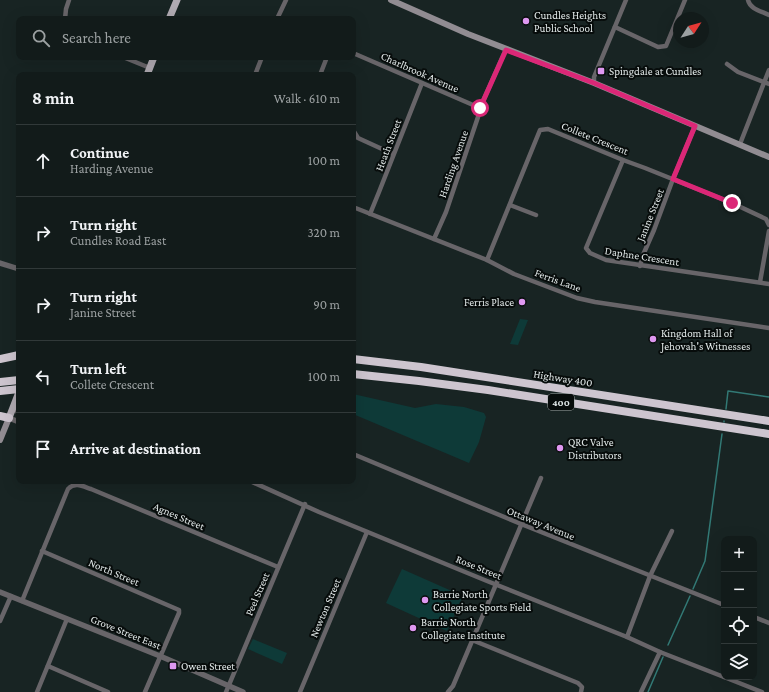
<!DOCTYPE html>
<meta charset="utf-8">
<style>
:root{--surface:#121b1a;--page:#1f2827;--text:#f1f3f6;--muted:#9ca1a2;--line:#313939}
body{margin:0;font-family:"Crimson Pro",serif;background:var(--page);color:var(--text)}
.controls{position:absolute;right:12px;bottom:12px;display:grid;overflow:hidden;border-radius:8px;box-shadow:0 4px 16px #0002}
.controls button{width:36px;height:36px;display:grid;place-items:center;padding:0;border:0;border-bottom:1px solid var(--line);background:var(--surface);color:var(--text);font:20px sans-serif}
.compass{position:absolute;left:673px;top:12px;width:36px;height:36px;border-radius:50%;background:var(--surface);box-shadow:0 4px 16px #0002;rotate:54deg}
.stop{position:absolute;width:12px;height:12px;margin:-9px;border:3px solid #db2777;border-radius:50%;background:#fff}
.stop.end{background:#db2777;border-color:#fff;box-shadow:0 1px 4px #0008}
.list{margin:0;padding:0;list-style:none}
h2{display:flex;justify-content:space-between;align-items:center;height:52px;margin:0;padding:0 16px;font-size:17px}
h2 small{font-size:13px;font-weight:400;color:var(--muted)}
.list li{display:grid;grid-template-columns:26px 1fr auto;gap:12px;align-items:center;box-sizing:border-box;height:72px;padding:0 16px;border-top:1px solid var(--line)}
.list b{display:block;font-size:15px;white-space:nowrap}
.list p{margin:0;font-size:13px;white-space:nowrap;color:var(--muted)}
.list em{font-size:13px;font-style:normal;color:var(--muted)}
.icon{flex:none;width:22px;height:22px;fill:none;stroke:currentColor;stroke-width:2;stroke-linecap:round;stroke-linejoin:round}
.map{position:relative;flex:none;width:769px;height:692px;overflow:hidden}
.search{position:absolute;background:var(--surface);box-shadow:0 4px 16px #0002;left:16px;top:16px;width:340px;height:44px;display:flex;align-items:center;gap:10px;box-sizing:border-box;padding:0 14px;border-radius:8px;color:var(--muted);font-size:15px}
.panel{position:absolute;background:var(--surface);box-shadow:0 4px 16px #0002;left:16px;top:72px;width:340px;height:412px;border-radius:8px}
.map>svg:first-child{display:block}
</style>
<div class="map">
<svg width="769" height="692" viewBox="0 0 769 692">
<rect width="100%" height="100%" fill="#182423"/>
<!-- green -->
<g fill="#0e3a38">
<polygon points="520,319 528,320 518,345 510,344"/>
<polygon points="353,394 415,408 436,404 464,407 484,413 486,417 479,442 469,463 353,414"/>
<polygon points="402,569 463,596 447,631 386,603"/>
<polygon points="253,639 287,653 282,664 248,649"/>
</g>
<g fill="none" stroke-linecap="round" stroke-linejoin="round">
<!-- stream -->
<g stroke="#327975" stroke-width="1.5">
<polyline points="726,409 728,391 769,397"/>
<polyline points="724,422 724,421"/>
<polyline points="693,589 705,561 722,434"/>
<polyline points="668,645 690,596"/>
<polyline points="648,692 663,657"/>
</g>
<!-- minor -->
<g stroke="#686569" stroke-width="4.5">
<path d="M748,0C750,9 761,11 769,15"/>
<polyline points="65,19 66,9 69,0"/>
<polyline points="277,19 286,0"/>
<polyline points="615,27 658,47 666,46 685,0"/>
<polyline points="353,53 480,108"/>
<polyline points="123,57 150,68"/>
<polyline points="727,64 738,72 769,84"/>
<polyline points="255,75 262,57"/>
<polyline points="320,75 327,57"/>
<polyline points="594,83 594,77 626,0"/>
<polyline points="353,130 358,138 393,154"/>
<polyline points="740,144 769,70"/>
<polyline points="623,160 586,248 590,253 606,260 769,284"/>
<polyline points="510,205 536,215"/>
<polyline points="353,207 487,260 514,274 577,298 595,302 769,328"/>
<polyline points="370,214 379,192 422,83"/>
<polyline points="434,239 446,212 478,117 480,108 506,49"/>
<polyline points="487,260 540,130 548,129 623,160 645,168 732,203 766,219 769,225"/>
<polyline points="640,266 643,255 654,230 673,179 695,126"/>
<polyline points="760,282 769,231"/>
<polyline points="14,405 19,415"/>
<polyline points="353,454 521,524 724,605"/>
<polyline points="250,481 319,512 487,581 627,637 660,652 724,677"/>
<polyline points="42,551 179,610 179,613 145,692"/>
<path d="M22,601L68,489C75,482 82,486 91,489L278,567"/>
<polyline points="754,617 769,623"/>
<polyline points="0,621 11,596"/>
<polyline points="627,637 650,576 672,531"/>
<polyline points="472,640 578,683 582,687 581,692"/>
<polyline points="48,666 108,692"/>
<polyline points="724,677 762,692"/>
<polyline points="37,692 67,619"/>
<polyline points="226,692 305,504"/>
<polyline points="300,692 367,532"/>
<polyline points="448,692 453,686 541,478"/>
<polyline points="641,692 660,652"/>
</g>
<!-- tertiary -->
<g stroke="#686569" stroke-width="5.5">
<polyline points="0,263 19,269"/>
<polyline points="9,418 19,422"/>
<polyline points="0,592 160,656 243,692"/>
</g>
<!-- secondary -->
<g stroke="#918c92" stroke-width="6">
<polyline points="391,0 468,34 594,83 769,157"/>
<polyline points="0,440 9,418"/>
</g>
<!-- primary -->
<g stroke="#b0aab2" stroke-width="7">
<polyline points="169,19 177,0"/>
<polyline points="147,75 154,57"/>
<polyline points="9,418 19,392"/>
</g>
<!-- motorway -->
<g stroke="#cdc5cf" stroke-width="8">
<polyline points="0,359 19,355"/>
<polyline points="353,359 421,367 769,421"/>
<polyline points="353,374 419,381 488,390 769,434"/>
<polyline points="0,382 19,380"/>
<polyline points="0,391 19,389"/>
<polyline points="0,416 9,418"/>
</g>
</g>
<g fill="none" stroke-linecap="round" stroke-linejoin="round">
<!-- route -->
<polyline stroke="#db2777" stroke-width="5" points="480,108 506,50 594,83 695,126 673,179 732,203"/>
</g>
<!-- markers -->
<g fill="#df98f1" stroke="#070c0b" stroke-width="1.5">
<circle cx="526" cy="21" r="4"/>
<rect x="597" y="67" width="8" height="8" rx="2"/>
<circle cx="522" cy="302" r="4"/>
<circle cx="653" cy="339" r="4"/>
<circle cx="560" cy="448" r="4"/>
<circle cx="425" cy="600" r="4"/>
<circle cx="413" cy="628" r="4"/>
<rect x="169" y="662" width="8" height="8" rx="2"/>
</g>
<g text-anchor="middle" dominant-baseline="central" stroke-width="4" stroke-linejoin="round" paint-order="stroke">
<!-- shield labels -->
<rect fill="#070c0b" stroke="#a0a6a6" stroke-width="1" x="548" y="394" width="26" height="16" rx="3"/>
<g font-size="10" font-weight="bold" fill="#e1e8e8">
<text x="561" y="402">400</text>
</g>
<!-- poi labels -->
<g font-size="11" fill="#e1e8e8" stroke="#070c0b" text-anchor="start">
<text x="534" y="15">Cundles Heights<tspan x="534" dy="13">Public School</tspan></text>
<text x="609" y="71">Spingdale at Cundles</text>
<text x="514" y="302" text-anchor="end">Ferris Place</text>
<text x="661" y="333">Kingdom Hall of<tspan x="661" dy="13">Jehovah's Witnesses</tspan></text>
<text x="568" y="442">QRC Valve<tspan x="568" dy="13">Distributors</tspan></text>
<text x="433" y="594">Barrie North<tspan x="433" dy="13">Collegiate Sports Field</tspan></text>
<text x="421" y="622">Barrie North<tspan x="421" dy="13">Collegiate Institute</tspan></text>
<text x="181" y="666">Owen Street</text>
</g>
<!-- street labels -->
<g font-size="11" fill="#e1e8e8" stroke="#070c0b">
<text transform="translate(420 72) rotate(24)">Charlbrook Avenue</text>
<text transform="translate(595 138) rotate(22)">Collete Crescent</text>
<text transform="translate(388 145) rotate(-69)">Heath Street</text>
<text transform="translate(453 164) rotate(-71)">Harding Avenue</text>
<text transform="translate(650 215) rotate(-68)">Janine Street</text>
<text transform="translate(642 256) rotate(9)">Daphne Crescent</text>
<text transform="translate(558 280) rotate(20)">Ferris Lane</text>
<text transform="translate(563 378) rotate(9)">Highway 400</text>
<text transform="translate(179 516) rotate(23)">Agnes Street</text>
<text transform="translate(541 523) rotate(22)">Ottaway Avenue</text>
<text transform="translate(479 567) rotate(22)">Rose Street</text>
<text transform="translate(114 572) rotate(23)">North Street</text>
<text transform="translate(257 594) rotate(-67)">Peel Street</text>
<text transform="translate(325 608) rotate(-67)">Newton Street</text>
<text transform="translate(126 632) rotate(22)">Grove Street East</text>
</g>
</g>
</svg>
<div class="controls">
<button>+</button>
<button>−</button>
<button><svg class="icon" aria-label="locate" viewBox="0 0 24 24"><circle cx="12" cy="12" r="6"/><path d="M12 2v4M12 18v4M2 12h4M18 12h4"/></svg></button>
<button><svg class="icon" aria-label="layers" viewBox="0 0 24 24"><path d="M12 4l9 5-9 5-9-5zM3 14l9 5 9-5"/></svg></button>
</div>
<svg class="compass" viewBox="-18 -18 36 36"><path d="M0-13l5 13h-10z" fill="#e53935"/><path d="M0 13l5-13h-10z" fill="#9ca1a2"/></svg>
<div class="stop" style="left:480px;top:108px"></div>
<div class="stop end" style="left:732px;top:203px"></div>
<div class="search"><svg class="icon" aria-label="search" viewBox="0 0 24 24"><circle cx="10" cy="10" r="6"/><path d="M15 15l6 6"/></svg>Search here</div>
<section class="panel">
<h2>8 min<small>Walk · 610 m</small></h2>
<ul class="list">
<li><svg class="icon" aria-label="ahead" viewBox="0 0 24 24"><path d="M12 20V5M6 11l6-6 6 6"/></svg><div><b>Continue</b><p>Harding Avenue</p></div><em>100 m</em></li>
<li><svg class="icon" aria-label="right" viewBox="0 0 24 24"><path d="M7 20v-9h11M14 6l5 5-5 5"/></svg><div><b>Turn right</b><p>Cundles Road East</p></div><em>320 m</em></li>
<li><svg class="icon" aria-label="right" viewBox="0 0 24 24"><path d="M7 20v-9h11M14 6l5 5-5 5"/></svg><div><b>Turn right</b><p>Janine Street</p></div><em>90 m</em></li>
<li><svg class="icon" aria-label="left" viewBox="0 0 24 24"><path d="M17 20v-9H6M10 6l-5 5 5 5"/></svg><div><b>Turn left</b><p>Collete Crescent</p></div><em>100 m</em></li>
<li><svg class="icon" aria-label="arrive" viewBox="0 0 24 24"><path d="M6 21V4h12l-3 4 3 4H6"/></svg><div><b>Arrive at destination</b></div></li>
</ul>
</section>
</div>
